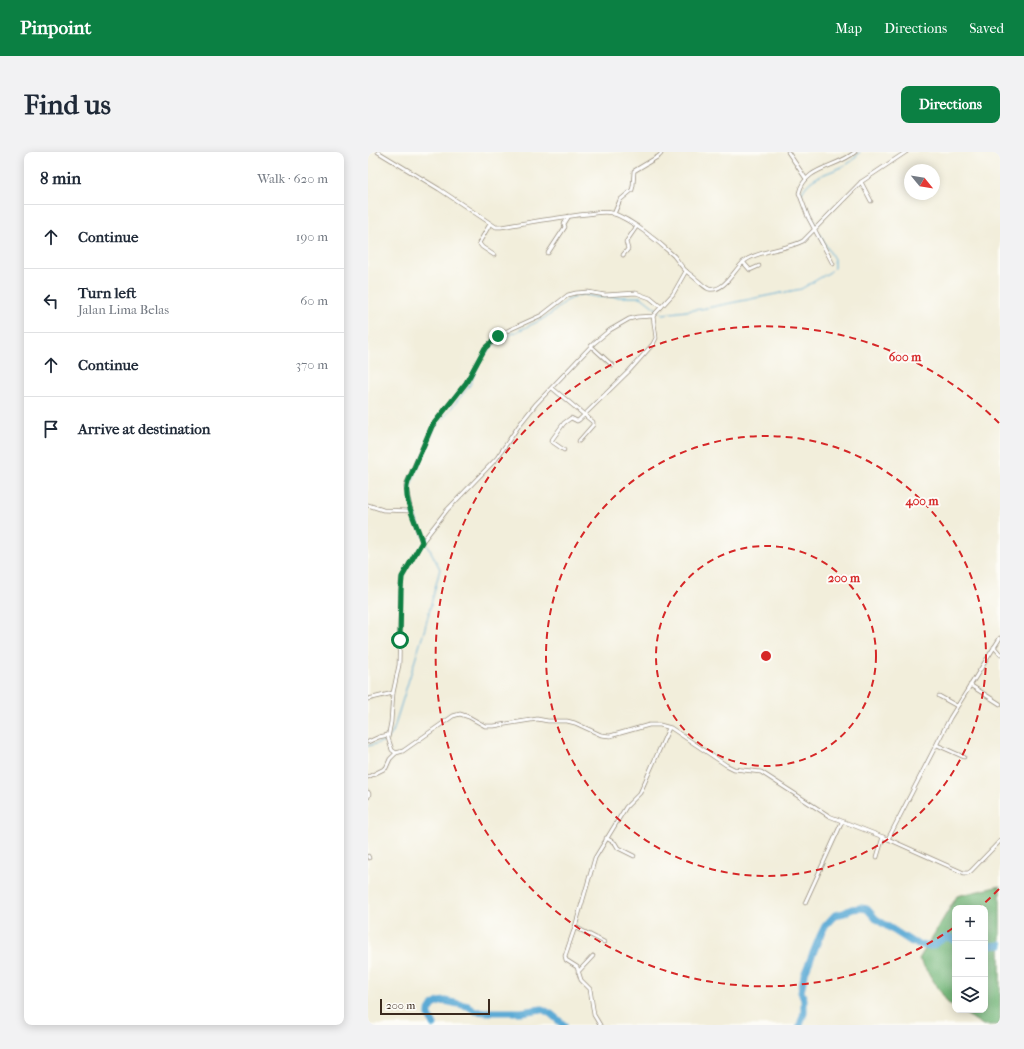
<!DOCTYPE html>
<meta charset="utf-8">
<style>
:root{--surface:#fff;--page:#f2f2f3;--text:#1f2937;--muted:#747a83;--line:#e0e1e3;--accent:#0b8043}
body{margin:0;font-family:"IM FELL French Canon",serif;background:var(--page);color:var(--text)}
.controls{position:absolute;right:12px;bottom:12px;display:grid;overflow:hidden;border-radius:8px;box-shadow:0 2px 10px #0003}
.controls button{width:36px;height:36px;display:grid;place-items:center;padding:0;border:0;border-bottom:1px solid var(--line);background:var(--surface);color:var(--text);font:20px sans-serif}
.compass{position:absolute;left:536px;top:12px;width:36px;height:36px;border-radius:50%;background:var(--surface);box-shadow:0 2px 10px #0003;rotate:120deg}
.scale{position:absolute;left:12px;bottom:10px;width:110px;box-sizing:border-box;padding-left:4px;border:2px solid #3b2a1e;border-top:0;font-size:11px;line-height:14px;white-space:nowrap;color:#3b2a1e;-webkit-text-stroke:3px #fdfcf7;paint-order:stroke}
.stop{position:absolute;width:12px;height:12px;margin:-9px;border:3px solid #0b8043;border-radius:50%;background:#fff}
.stop.end{background:#0b8043;border-color:#fff;box-shadow:0 1px 4px #0008}
.list{margin:0;padding:0;list-style:none}
h2{display:flex;justify-content:space-between;align-items:center;height:52px;margin:0;padding:0 16px;font-size:17px}
h2 small{font-size:13px;font-weight:400;color:var(--muted)}
.list li{display:grid;grid-template-columns:26px 1fr auto;gap:12px;align-items:center;box-sizing:border-box;height:64px;padding:0 16px;border-top:1px solid var(--line)}
.list b{display:block;font-size:15px;white-space:nowrap}
.list p{margin:0;font-size:13px;white-space:nowrap;color:var(--muted)}
.list em{font-size:13px;font-style:normal;color:var(--muted)}
.icon{flex:none;width:22px;height:22px;fill:none;stroke:currentColor;stroke-width:2;stroke-linecap:round;stroke-linejoin:round}
.map{position:relative;flex:none;width:632px;height:873px;overflow:hidden;border-radius:8px}
header{display:flex;align-items:center;gap:24px;box-sizing:border-box;height:56px;padding:0 20px;background:var(--accent);color:#fff}
header strong{font-size:19px}
nav{display:flex;gap:22px;margin-inline-start:auto;font-size:14px}
.intro{display:flex;align-items:center;justify-content:space-between;box-sizing:border-box;height:96px;padding:0 24px}
h1{margin:0;font-size:28px}
.button{padding:10px 18px;border-radius:8px;background:var(--accent);color:#fff;font-size:14px;font-weight:700}
main{display:flex;gap:24px;padding:0 24px}
aside{flex:1;background:var(--surface);border-radius:8px;box-shadow:0 2px 10px #0003}
.map>svg:first-child{display:block}
</style>
<header>
<strong>Pinpoint</strong>
<nav><a>Map</a><a>Directions</a><a>Saved</a></nav>
</header>
<div class="intro"><h1>Find us</h1><a class="button">Directions</a></div>
<main>
<aside>
<h2>8 min<small>Walk · 620 m</small></h2>
<ul class="list">
<li><svg class="icon" aria-label="ahead" viewBox="0 0 24 24"><path d="M12 20V5M6 11l6-6 6 6"/></svg><div><b>Continue</b></div><em>190 m</em></li>
<li><svg class="icon" aria-label="left" viewBox="0 0 24 24"><path d="M17 20v-9H6M10 6l-5 5 5 5"/></svg><div><b>Turn left</b><p>Jalan Lima Belas</p></div><em>60 m</em></li>
<li><svg class="icon" aria-label="ahead" viewBox="0 0 24 24"><path d="M12 20V5M6 11l6-6 6 6"/></svg><div><b>Continue</b></div><em>370 m</em></li>
<li><svg class="icon" aria-label="arrive" viewBox="0 0 24 24"><path d="M6 21V4h12l-3 4 3 4H6"/></svg><div><b>Arrive at destination</b></div></li>
</ul>
</aside>
<div class="map">
<svg width="632" height="873" viewBox="0 0 632 873">
<rect width="100%" height="100%" fill="#fdfcf7"/>
<filter id="ink" filterUnits="userSpaceOnUse"><feTurbulence type="fractalNoise" baseFrequency=".025" numOctaves="2"/><feDisplacementMap in="SourceGraphic" scale="8" xChannelSelector="R" yChannelSelector="G"/><feConvolveMatrix kernelMatrix="1 2 1 2 8 2 1 2 1" color-interpolation-filters="sRGB"/></filter>
<filter id="wash" filterUnits="userSpaceOnUse"><feTurbulence type="fractalNoise" baseFrequency=".012" numOctaves="4" result="noise"/><feDisplacementMap in="SourceGraphic" scale="16" xChannelSelector="R" yChannelSelector="G"/><feGaussianBlur stdDeviation="0.9" result="paint"/><feColorMatrix in="noise" values="0 0 0 0 0 0 0 0 0 0 0 0 0 0 0 0 0 1.4 0 .05"/><feComposite in="paint" operator="in"/></filter>
<g filter="url(#wash)">
<rect width="100%" height="100%" fill="#f2eedb"/>
<!-- forest -->
<polygon fill="#75b77a" stroke="#58704c" points="632,734 632,873 615,873 591,858 617,858 617,756 587,756 587,855 580,851 551,807 589,744"/>
<g fill="none" stroke-linecap="round" stroke-linejoin="round">
<!-- stream -->
<g stroke="#5baad5" stroke-width="1">
<path d="M433,43C441,22 464,22 481,11C485,8 488,4 492,0"/>
<polyline points="437,52 446,68 448,74"/>
<path d="M56,385C48,369 40,348 44,330L67,276L102,233L112,209L123,195L131,188L171,169L183,162L198,149L214,142L229,145H273L295,162L333,157L433,137L462,120L466,116V107L451,82"/>
<path d="M0,594C21,588 24,588 29,566L57,476L72,417L57,388"/>
</g>
<!-- river -->
<g stroke="#5baad5" stroke-width="7">
<polyline points="617,794 632,793"/>
<polyline points="66,873 61,864 61,859 65,853 71,850 77,849 100,854 107,859 118,860 153,860 174,857 183,862 196,873"/>
<polyline points="432,873 436,861 436,847 433,840 436,823 452,784 457,774 467,763 476,761 484,757 493,756 499,757 508,767 544,790 557,794 564,794 576,786 582,785 587,789"/>
</g>
</g>
</g>
<g filter="url(#ink)">
<g fill="none" stroke-linecap="round" stroke-linejoin="round">
<defs>
<g id="street">
<path d="M10,0L71,37L128,75H133C162,70 191,65 220,62C228,61 236,59 244,61C263,67 291,90 306,104C310,109 313,114 317,118C321,122 325,124 329,128C333,131 336,135 341,137C358,140 366,116 378,108C392,98 418,98 435,89L493,30L538,0"/>
<polyline points="420,0 438,27"/>
<polyline points="493,30 503,49"/>
<polyline points="246,62 252,48 264,38 265,34 266,19 291,4 293,2 293,0"/>
<polyline points="122,72 111,91 114,95 126,103"/>
<polyline points="180,101 197,75 196,72 201,64"/>
<polyline points="255,103 260,97 258,90 269,74"/>
<polyline points="375,110 382,118 391,114"/>
<path d="M465,112L440,65L431,41C437,14 469,16 487,0"/>
<polyline points="318,119 305,142 285,164 269,165 261,167 242,178 226,191 168,252 152,272 129,306 79,358 54,390 34,425 33,431 31,513 25,541 23,570 20,586 24,598 28,601 35,599 85,564 92,562 101,565 117,574 126,574 169,567 180,569 199,569 207,571 233,583 242,584 281,573 292,573 303,576 358,613 366,617 393,620 461,664 520,687 582,566 632,486"/>
<polyline points="223,194 244,213"/>
<polyline points="184,236 225,270 225,273 211,289"/>
<polyline points="196,298 183,289 196,271 203,266 209,269 211,268 261,219 285,192 288,186 285,164"/>
<polyline points="0,353 15,358 43,359 54,390"/>
<polyline points="43,359 38,336 38,333 64,274 98,231 117,196 130,184 143,177 174,163 200,143 208,141 220,140 237,143 268,141 282,146 293,155"/>
<polyline points="626,495 632,502"/>
<polyline points="602,533 632,552"/>
<polyline points="571,544 589,554"/>
<polyline points="0,547 25,541"/>
<polyline points="0,590 11,585 20,583"/>
<polyline points="569,593 596,605"/>
<polyline points="0,625 18,616 22,607 28,601"/>
<polyline points="0,640 1,642 0,645"/>
<polyline points="238,686 247,691 250,696 266,704"/>
<polyline points="520,687 596,721 600,721 603,719 632,689"/>
<polyline points="0,704 1,706"/>
<polyline points="509,705 515,685"/>
<polyline points="437,751 474,670"/>
<polyline points="207,775 236,790"/>
<polyline points="210,820 225,804"/>
<polyline points="232,873 226,863 222,837 213,828 209,815 198,808 197,804 207,775 227,706 258,655 272,641 301,576"/>
</g>
</defs>
<!-- street casing -->
<use href="#street" stroke="#968c7c" stroke-width="4.5"/>
<!-- street -->
<use href="#street" stroke="#fff" stroke-width="3"/>
</g>
</g>
<g fill="none" stroke-linecap="round" stroke-linejoin="round" filter="url(#ink)">
<!-- route -->
<path stroke="#0b8043" stroke-width="5" d="M32,488L33,438L34,425L54,390C50,373 34,348 40,330L64,274L98,231L117,196L130,184"/>
</g>
<!-- distance rings -->
<g fill="none" stroke="#d62828" stroke-width="2" stroke-dasharray="7 5">
<circle cx="398" cy="504" r="110"/>
<circle cx="398" cy="504" r="220"/>
<path d="M631 737A330 330 0 0 1 612 755M585 776A330 330 0 1 1 631 271"/>
</g>
<circle cx="398" cy="504" r="6" fill="#d62828" stroke="#fdfcf7" stroke-width="2"/>
<g font-size="12" text-anchor="middle" font-weight="bold" fill="#d62828" stroke="#fdfcf7" stroke-width="4" stroke-linejoin="round" paint-order="stroke">
<text x="537" y="209">600 m</text>
<text x="554" y="353">400 m</text>
<text x="476" y="430">200 m</text>
</g>
</svg>
<div class="controls">
<button>+</button>
<button>−</button>
<button><svg class="icon" aria-label="layers" viewBox="0 0 24 24"><path d="M12 4l9 5-9 5-9-5zM3 14l9 5 9-5"/></svg></button>
</div>
<svg class="compass" viewBox="-18 -18 36 36"><path d="M0-13l5 13h-10z" fill="#e53935"/><path d="M0 13l5-13h-10z" fill="#747a83"/></svg>
<div class="scale">200 m</div>
<div class="stop" style="left:32px;top:488px"></div>
<div class="stop end" style="left:130px;top:184px"></div>
</div>
</main>
